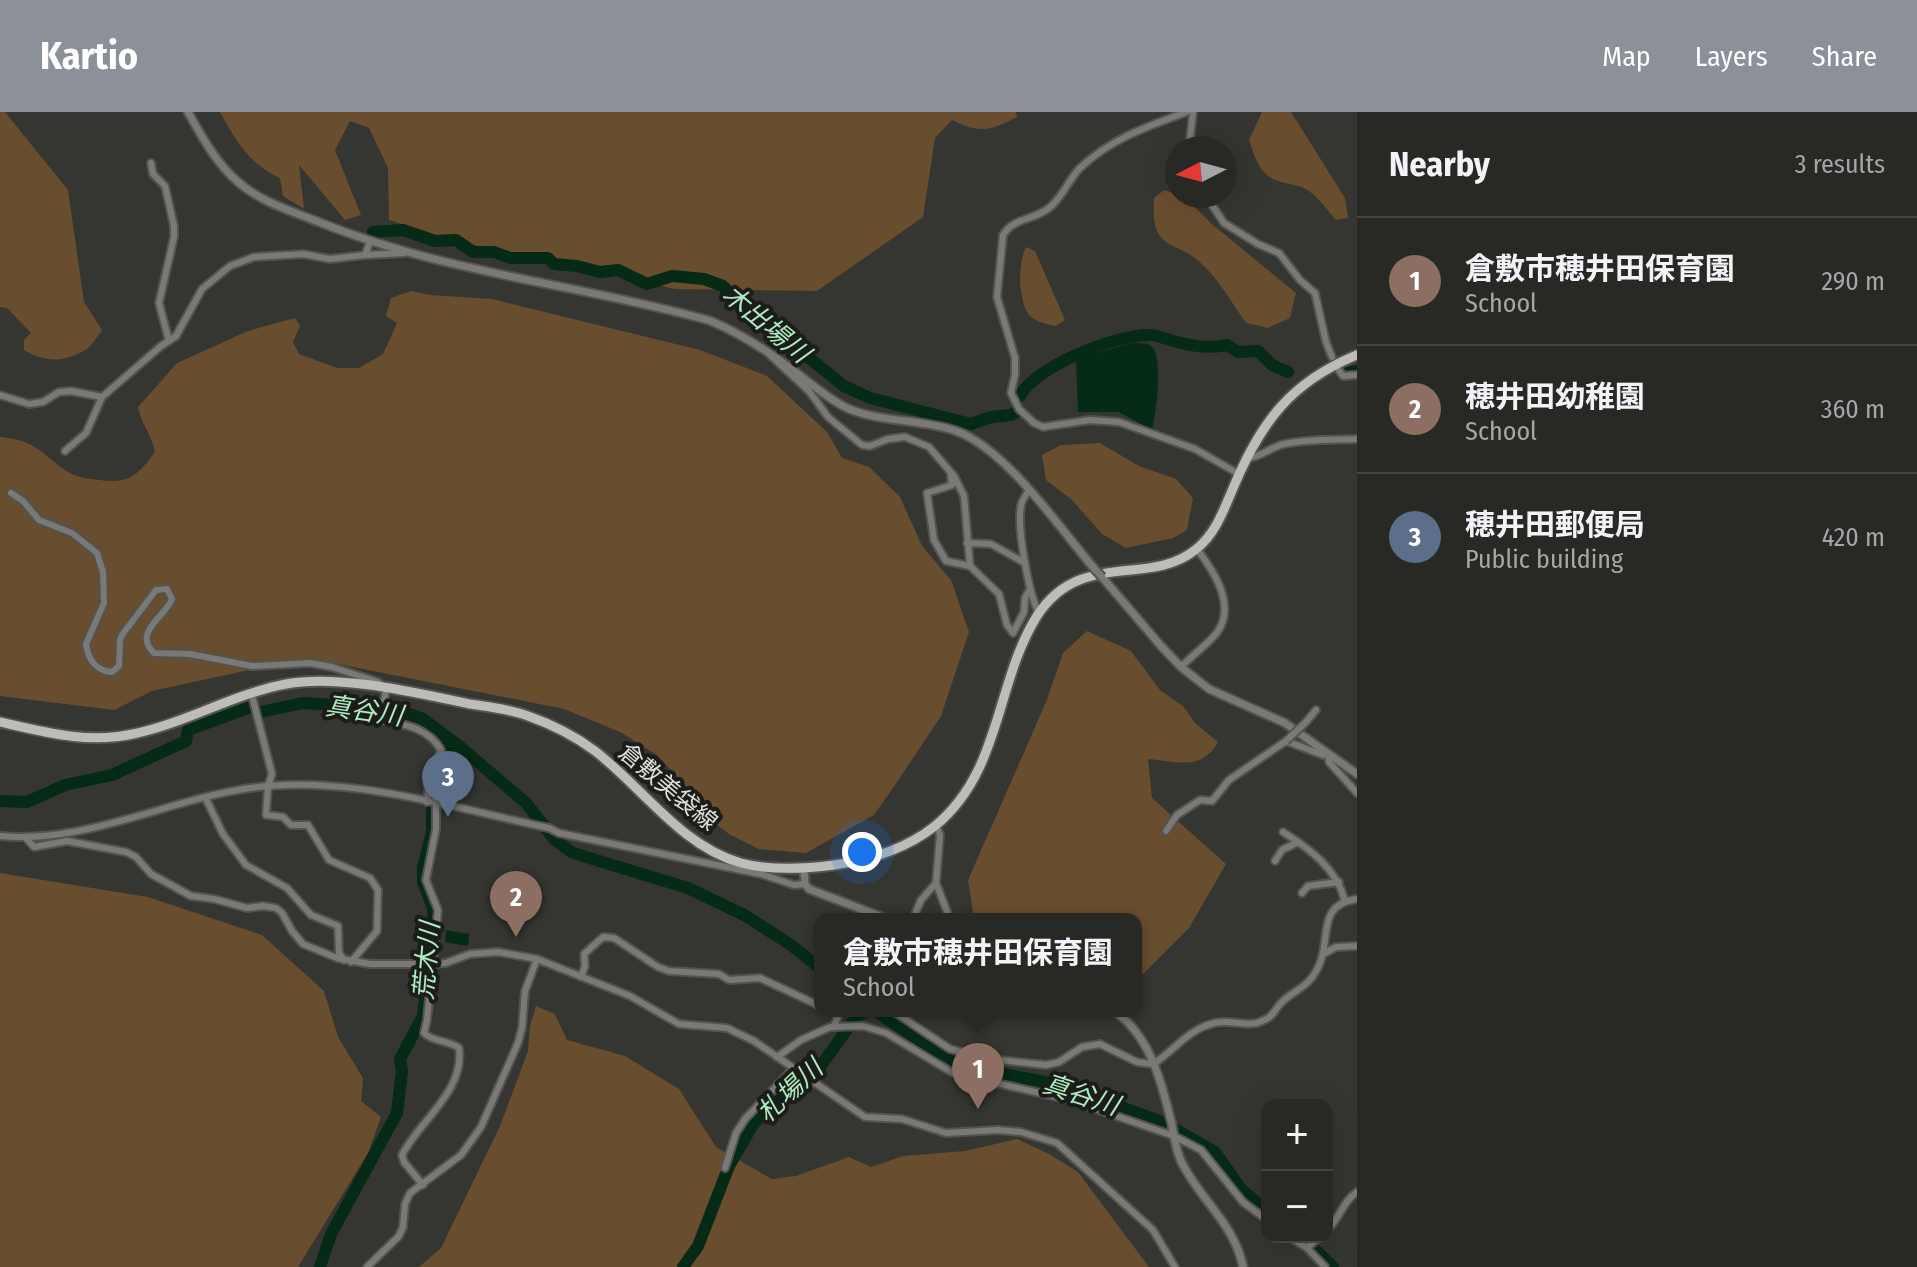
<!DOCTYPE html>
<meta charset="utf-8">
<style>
:root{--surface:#282825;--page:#30302d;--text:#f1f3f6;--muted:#a5a6a7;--line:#444442;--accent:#8c9099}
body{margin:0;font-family:"Fira Sans Condensed","Noto Sans JP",sans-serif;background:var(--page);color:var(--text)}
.controls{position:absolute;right:24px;bottom:24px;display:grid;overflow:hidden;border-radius:16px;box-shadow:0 8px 32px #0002}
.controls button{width:72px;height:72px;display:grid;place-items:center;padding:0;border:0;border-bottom:2px solid var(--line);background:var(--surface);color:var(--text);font:40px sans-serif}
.compass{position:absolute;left:1165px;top:24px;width:72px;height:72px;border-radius:50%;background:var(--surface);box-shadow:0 8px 32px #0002;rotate:264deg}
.you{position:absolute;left:862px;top:740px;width:28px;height:28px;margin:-20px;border:6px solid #fff;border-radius:50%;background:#1a73e8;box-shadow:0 0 0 12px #1a73e833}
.badge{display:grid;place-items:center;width:52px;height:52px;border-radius:50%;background:var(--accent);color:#fff;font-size:26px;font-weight:700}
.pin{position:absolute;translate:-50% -66px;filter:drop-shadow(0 2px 4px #0008)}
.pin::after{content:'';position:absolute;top:42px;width:28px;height:24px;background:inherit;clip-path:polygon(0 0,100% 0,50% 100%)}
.popup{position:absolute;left:814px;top:801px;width:328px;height:104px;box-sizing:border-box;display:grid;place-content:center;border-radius:16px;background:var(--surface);filter:drop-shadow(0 2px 6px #0005);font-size:26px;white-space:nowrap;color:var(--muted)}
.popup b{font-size:30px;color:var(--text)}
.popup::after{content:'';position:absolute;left:50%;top:100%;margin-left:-16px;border:16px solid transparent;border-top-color:var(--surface)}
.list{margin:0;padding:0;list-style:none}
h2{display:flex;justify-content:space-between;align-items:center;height:104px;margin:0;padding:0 32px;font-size:34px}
h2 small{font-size:26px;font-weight:400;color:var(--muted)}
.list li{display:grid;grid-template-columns:52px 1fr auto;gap:24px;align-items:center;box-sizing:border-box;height:128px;padding:0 32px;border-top:2px solid var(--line)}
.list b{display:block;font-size:30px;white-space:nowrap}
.list p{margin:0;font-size:26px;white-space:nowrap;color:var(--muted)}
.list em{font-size:26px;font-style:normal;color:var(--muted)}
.map{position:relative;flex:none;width:1357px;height:1155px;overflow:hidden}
header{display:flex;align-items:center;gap:48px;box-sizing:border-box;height:112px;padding:0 40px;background:var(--accent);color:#fff}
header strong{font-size:38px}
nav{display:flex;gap:44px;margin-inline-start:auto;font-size:28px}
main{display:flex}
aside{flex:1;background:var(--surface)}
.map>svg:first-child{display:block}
</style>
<header>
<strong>Kartio</strong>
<nav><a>Map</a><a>Layers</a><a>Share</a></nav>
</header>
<main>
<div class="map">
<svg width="1357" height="1155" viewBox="0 0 1357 1155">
<rect width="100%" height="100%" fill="#353531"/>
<!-- green -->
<g fill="#694d2f">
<path d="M0,0H5L68,78L84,190L102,218C97,224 92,235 85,238C65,251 43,250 24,238V228L31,221L7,196L0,195Z"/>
<path d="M220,0H1016L1017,5C989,19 981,22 952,8L935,26L923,105L817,179L675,177L455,129L389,108L388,56L369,16L350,9L335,38L361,103L345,108L299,53L304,97L283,84L280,66C249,52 235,28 220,0Z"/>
<path d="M1262,0H1291L1345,86L1348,106L1336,108C1328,99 1319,86 1309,79C1299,72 1289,73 1278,69C1260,64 1254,44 1249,28Z"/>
<path d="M1164,78L1183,84L1212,112L1296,181L1290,206L1268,216L1246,211C1233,193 1221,171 1205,155C1176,125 1150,143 1154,86Z"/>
<path d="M1026,135L1035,139L1065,208L1056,214C1046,212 1033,210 1027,200C1018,182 1018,151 1026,135Z"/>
<path d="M411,179L430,183L492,187L700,238L767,264L827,320L842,346L869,355L900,385L922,434L951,468L969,520L941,604L895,673L874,703L806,741L759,737L729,722L702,701L684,672L657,643L620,620L564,597L328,550L290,549L152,579L114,598L0,584V325C38,328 41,343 70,361C79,366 90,367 100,368C130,372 138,363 155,340C152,323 141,312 138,295L177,251L248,219L295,206L300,214L293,230L299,242L337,256H359L383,242L397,211L386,204L391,186Z"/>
<polygon points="1100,331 1139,354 1176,367 1193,386 1187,418 1173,426 1126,436 1102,422 1072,388 1046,368 1042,343 1061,333"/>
<path d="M1087,519L1131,539L1160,578L1184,595L1195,611L1218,630C1201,660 1177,649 1148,647L1152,686L1226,752L1189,816L1136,869V807H974L968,768L1046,590L1063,541Z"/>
<polygon points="0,761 148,785 262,823 324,879 338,925 363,966 361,989 381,1005 368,1041 298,1155 0,1155"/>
<polygon points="536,894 555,902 567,928 625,944 679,977 716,1035 772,1067 796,1064 849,1045 871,1055 903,1044 965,1039 1017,1027 1051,1043 1078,1060 1149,1155 419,1155 441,1136 500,1014 528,939 530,914"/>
</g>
<!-- water -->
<g fill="#052a15">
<path d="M1132,231C1138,232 1147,230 1151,234C1164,242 1156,304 1152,318L1119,300H1078L1076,247Z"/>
<polygon points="446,818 469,822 468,834 445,830"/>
</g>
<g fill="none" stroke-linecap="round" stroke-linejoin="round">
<!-- river -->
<g stroke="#052a15" stroke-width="12">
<polyline points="373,120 403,118 435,129 456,128 473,140 494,140 510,146 548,146 554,152 577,154 600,160 618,158 647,172 672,164 704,167 723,174 783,232 808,245 844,274 870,286 971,312 991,305 1011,303 1016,300"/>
<polyline points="1347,261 1357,259"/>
<path d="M1020,284C1034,255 1117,222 1150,223C1158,223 1166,227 1173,229C1191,234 1210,237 1227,233L1238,240L1258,239L1272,253L1288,260"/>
<polyline points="0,689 27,690 65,673 112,663 186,629 188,618 250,595 260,600 303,591 360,595 397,603 409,602 423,607 458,633 526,691 555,728 573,741 688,776 746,804 791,833 820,856"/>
<polyline points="875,899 951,949 967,955 1060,973 1162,1010 1215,1040 1241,1077 1267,1099"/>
<polyline points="1302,1125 1333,1155"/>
<polyline points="320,1155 331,1122 397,1001 402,959 400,947 423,904 434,810 433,796 423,770 423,756 432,720 432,685 449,638 443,623"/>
<polyline points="683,1155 698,1134 729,1054 752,1014 764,999 815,962 856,905 868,899"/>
</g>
<defs>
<g id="minor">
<path d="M1187,0C1148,14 1110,27 1079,57C1068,69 1062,86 1049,96C1034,108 1013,106 1003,123L997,185L1015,246V262L1011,281L1019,297L1034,311L1043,315L1090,308L1119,310L1195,337L1239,362"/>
<polyline points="1189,36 1193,0"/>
<polyline points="151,51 153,62 165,74 174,114 174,125 159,191 169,229"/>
<polyline points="1206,84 1224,111 1258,132 1279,141 1300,168 1315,181 1326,230 1332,245"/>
<polyline points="365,143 404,141"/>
<polyline points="770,243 809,279 828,305 862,333 870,334 888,327 905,325 929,335 954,364 964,384 970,454 999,482 1007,513 1013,521 1024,500 1025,486 1029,479"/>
<polyline points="1338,257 1343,264 1357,263"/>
<polyline points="0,283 29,292 43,290 59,280 71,279 102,285"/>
<polyline points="65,339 86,321 102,285 161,234 176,224 202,177 230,154 254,145 303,142 330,147 365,143 370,130"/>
<path d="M1246,344L1248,346C1261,345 1271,335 1284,332C1307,327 1333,328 1357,327"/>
<polyline points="951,364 952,373 927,381 934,428 946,449 970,454"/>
<path d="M1029,379C1026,382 1024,386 1022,390C1015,410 1029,483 1039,501"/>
<path d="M11,381L23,389L39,408L72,421L97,441L103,460L104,491L86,532C88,547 96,559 112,560L119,554L120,528L122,523L156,478L167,477L172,487C166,504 132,520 154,541L190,542L252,554L310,551L332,555L378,570L386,577L381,608C403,612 429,616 441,638L429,668L427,690"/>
<polyline points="967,431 991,432 1025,451"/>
<path d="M1181,555C1190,545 1213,528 1218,519C1236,492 1213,458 1197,437"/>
<polyline points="251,580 272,662 268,674 266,703 283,705 291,713 308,713 329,748 370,766 378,778 377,819 351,850"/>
<polyline points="1306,610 1316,598"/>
<polyline points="206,687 223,722 246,753 287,776 311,803 338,814 339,841 344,848"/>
<polyline points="936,713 940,723 936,771 950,807"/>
<polyline points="1166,719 1177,703 1200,688 1212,689 1229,668 1286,629 1323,643 1328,642 1329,650 1357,681"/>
<path d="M1283,720C1310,737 1337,757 1345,789"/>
<path d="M0,724C85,732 167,688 250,676C347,662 454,696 549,716L559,721L761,762L794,773L805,772"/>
<polyline points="26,726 34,735 67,729 126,740 136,745 151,762 191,784 214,787 247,796 263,794 276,796 282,801 292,819 303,832 337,846 370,852 432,852 446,851 470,842 498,840 537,847 630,884 679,912 727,916 754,929 865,1005 902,1007 946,1021 998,1018 1021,1020 1057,1031 1153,1118 1175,1155"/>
<polyline points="1275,749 1282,738 1298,730"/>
<polyline points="1302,781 1308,774 1339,770"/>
<polyline points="913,807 921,788 936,771"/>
<polyline points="1325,841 1336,835 1357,834"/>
<polyline points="581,865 585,854 584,842 603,825 614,826 658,855 669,859 719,862 729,868 760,866 820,894"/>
<path d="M893,899L950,937L990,947L1046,953L1059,950L1082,935L1100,932L1137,950L1153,952C1174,939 1187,918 1214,911C1229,907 1242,914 1257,911C1257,911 1267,907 1268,906C1273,903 1276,897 1280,892C1288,883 1300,878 1309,869C1339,836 1309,794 1357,787"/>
<polyline points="834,914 840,899"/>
<polyline points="777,945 801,928 830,915 863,914 886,921 953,961 1070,988 1174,1024 1201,1038 1243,1090 1267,1108"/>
<polyline points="725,1056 736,1021 745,1007 793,957"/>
<path d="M423,1073L404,1050L402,1043C420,1008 465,979 459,936C448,928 433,930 424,921L427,908L438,798L426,768L436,717V692"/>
<path d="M1327,1118C1340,1107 1342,1090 1357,1080"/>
<polyline points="1290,1125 1307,1136 1325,1155"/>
<polyline points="1307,1136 1319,1125"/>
<polyline points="367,1155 399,1124 403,1115 405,1092 410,1081 461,1043 481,1015 518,931 522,916 525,879 537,847"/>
</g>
<g id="tertiary">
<path d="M188,0C202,25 216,51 238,70C261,90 291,99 319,110C447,162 579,172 711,209C741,222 768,239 794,259C812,272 829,288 849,297C884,311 923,307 956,319C1006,337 1058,414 1093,455"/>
<polyline points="1102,465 1161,534 1181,555 1209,577 1285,611 1357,662"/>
<polyline points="804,757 805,772 809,777 887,807"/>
<path d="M1114,899C1151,924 1162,972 1172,1013C1174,1025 1176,1038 1181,1049C1199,1087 1235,1112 1243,1155"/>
</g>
<path id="primary" d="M0,610C44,620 88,632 133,622C186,611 233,582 286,572C338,562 417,581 470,592C489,595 509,597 528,604C551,612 575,624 595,639C642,675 682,735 741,751C771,759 804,757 834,753C870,748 906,737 935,714C1002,659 995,571 1037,504C1080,437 1149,475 1195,438C1216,422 1224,397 1234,374C1261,310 1291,270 1357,243"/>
</defs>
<!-- minor casing -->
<use href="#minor" stroke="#535350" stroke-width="10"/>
<!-- tertiary casing -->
<use href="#tertiary" stroke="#535350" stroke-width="11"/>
<!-- primary casing -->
<use href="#primary" stroke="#535350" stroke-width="13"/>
<!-- minor -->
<use href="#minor" stroke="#7a7977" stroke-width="6"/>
<!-- tertiary -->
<use href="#tertiary" stroke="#7a7977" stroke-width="7"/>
<!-- primary -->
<use href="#primary" stroke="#bebcb8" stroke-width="9"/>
<defs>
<polyline id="minor-bridge" points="1286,629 1306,610"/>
<polyline id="tertiary-bridge" points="1093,455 1102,465"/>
</defs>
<!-- minor-bridge casing -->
<use href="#minor-bridge" stroke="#535350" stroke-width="10" stroke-linecap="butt"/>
<!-- tertiary-bridge casing -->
<use href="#tertiary-bridge" stroke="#535350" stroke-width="11" stroke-linecap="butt"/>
<!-- minor-bridge -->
<use href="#minor-bridge" stroke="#7a7977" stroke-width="6"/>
<!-- tertiary-bridge -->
<use href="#tertiary-bridge" stroke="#7a7977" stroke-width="7"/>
</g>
<g text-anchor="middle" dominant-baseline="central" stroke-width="8" stroke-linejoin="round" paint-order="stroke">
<!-- street labels -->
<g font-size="24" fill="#dededb" stroke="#1c1d1a">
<text transform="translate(668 675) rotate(40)">倉敷美袋線</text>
</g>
<!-- water labels -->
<g font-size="26" font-style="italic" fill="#adecbf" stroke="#1c1d1a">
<text transform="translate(766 212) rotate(40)">木出場川</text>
<text transform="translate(364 599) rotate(8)">真谷川</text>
<text transform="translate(427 849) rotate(-85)">荒木川</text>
<text transform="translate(790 979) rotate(-43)">札場川</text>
<text transform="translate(1081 983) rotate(18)">真谷川</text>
</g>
</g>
</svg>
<div class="controls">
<button>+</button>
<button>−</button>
</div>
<svg class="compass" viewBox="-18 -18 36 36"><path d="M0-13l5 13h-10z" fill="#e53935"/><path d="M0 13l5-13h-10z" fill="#a5a6a7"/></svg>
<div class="you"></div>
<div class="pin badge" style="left:978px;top:997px;background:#8d6e63">1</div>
<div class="popup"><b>倉敷市穂井田保育園</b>School</div>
<div class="pin badge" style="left:516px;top:825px;background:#8d6e63">2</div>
<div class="pin badge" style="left:448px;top:705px;background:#5c6f8a">3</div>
</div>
<aside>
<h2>Nearby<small>3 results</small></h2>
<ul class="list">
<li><span class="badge" style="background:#8d6e63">1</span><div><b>倉敷市穂井田保育園</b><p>School</p></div><em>290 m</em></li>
<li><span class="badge" style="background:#8d6e63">2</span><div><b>穂井田幼稚園</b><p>School</p></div><em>360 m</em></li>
<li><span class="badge" style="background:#5c6f8a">3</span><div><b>穂井田郵便局</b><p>Public building</p></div><em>420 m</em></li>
</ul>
</aside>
</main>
